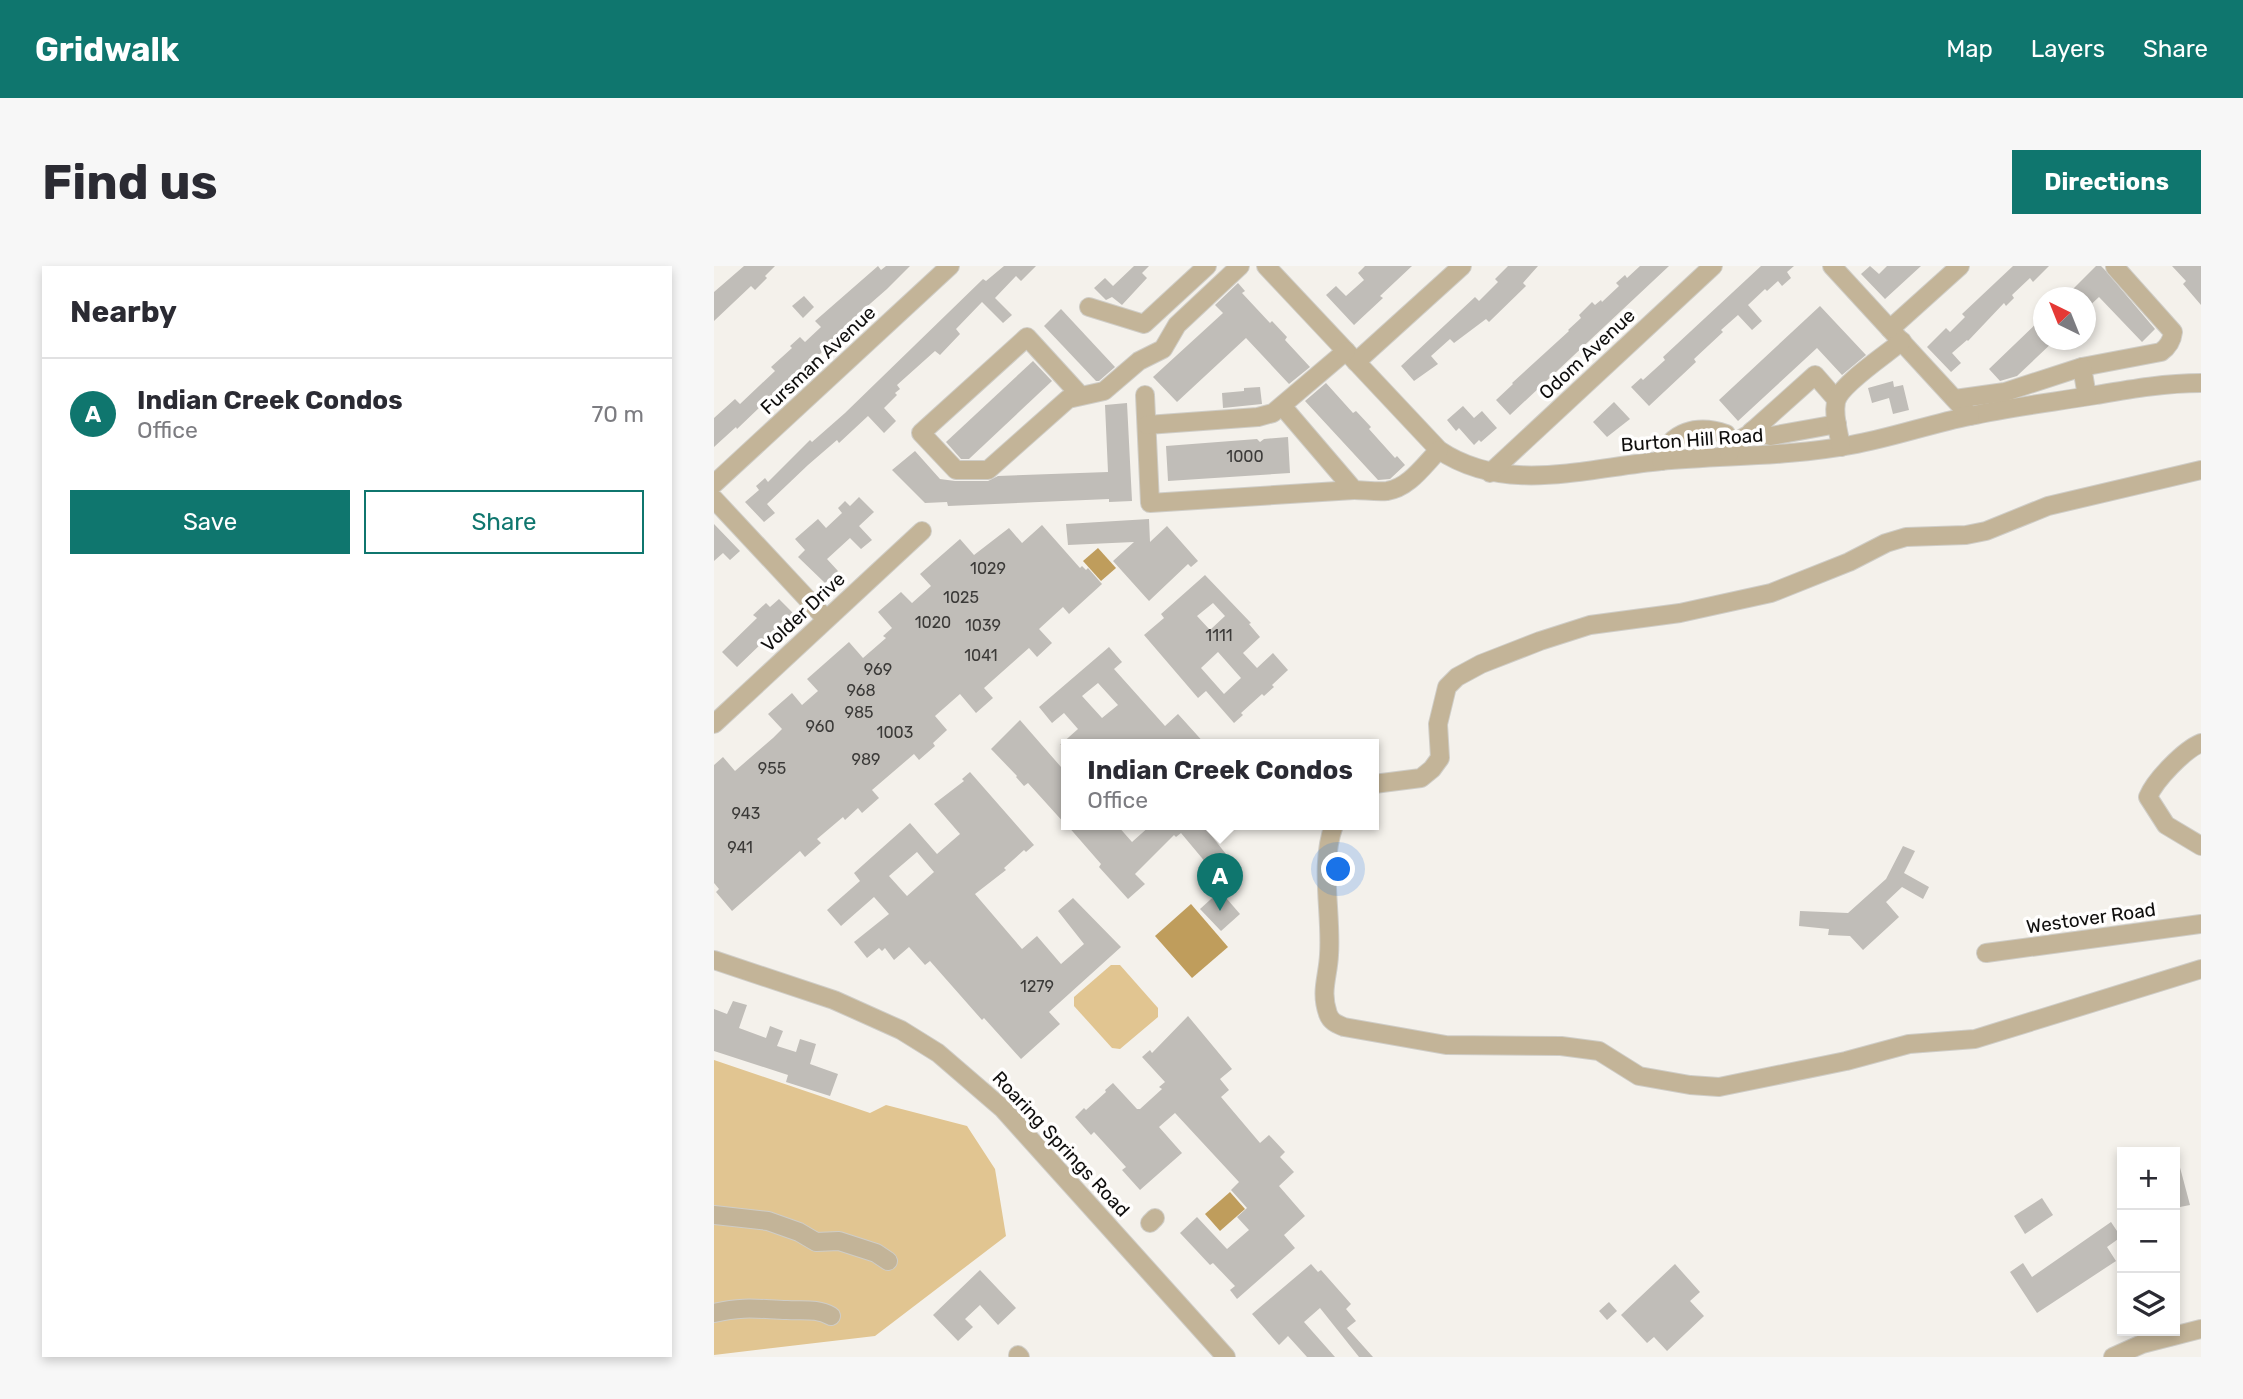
<!DOCTYPE html>
<meta charset="utf-8">
<style>
:root{--surface:#fff;--page:#f7f7f7;--text:#2b2b33;--muted:#7c7c81;--line:#e1e1e2;--accent:#0f766e}
body{margin:0;font-family:Rubik,sans-serif;background:var(--page);color:var(--text)}
.controls{position:absolute;right:21px;bottom:21px;display:grid;overflow:hidden;border-radius:0px;box-shadow:0 4px 10px #0003}
.controls button{width:63px;height:63px;display:grid;place-items:center;padding:0;border:0;border-bottom:2px solid var(--line);background:var(--surface);color:var(--text);font:35px sans-serif}
.compass{position:absolute;left:1319px;top:21px;width:63px;height:63px;border-radius:50%;background:var(--surface);box-shadow:0 4px 10px #0003;rotate:317deg}
.you{position:absolute;left:625px;top:604px;width:24px;height:24px;margin:-18px;border:5px solid #fff;border-radius:50%;background:#1a73e8;box-shadow:0 0 0 10px #1a73e833}
.badge{display:grid;place-items:center;width:46px;height:46px;border-radius:50%;background:var(--accent);color:#fff;font-size:23px;font-weight:700}
.pin{position:absolute;translate:-50% -58px;filter:drop-shadow(0 2px 4px #0008)}
.pin::after{content:'';position:absolute;top:37px;width:24px;height:21px;background:inherit;clip-path:polygon(0 0,100% 0,50% 100%)}
.popup{position:absolute;left:347px;top:473px;width:318px;height:91px;box-sizing:border-box;display:grid;place-content:center;border-radius:0px;background:var(--surface);filter:drop-shadow(0 2px 5px #0005);font-size:23px;white-space:nowrap;color:var(--muted)}
.popup b{font-size:26px;color:var(--text)}
.popup::after{content:'';position:absolute;left:50%;top:100%;margin-left:-14px;border:14px solid transparent;border-top-color:var(--surface)}
.list{margin:0;padding:0;list-style:none}
h2{display:flex;justify-content:space-between;align-items:center;height:91px;margin:0;padding:0 28px;font-size:30px}
h2 small{font-size:23px;font-weight:400;color:var(--muted)}
.list li{display:grid;grid-template-columns:46px 1fr auto;gap:21px;align-items:center;box-sizing:border-box;height:112px;padding:0 28px;border-top:2px solid var(--line)}
.list b{display:block;font-size:26px;white-space:nowrap}
.list p{margin:0;font-size:23px;white-space:nowrap;color:var(--muted)}
.list em{font-size:23px;font-style:normal;color:var(--muted)}
.actions{display:flex;gap:14px;padding:21px 28px}
.actions a{flex:1;padding:16px 0;border:2px solid var(--accent);border-radius:0px;text-align:center;font-size:24px;color:var(--accent)}
.actions .main{background:var(--accent);color:#fff}
.icon{flex:none;width:38px;height:38px;fill:none;stroke:currentColor;stroke-width:2;stroke-linecap:round;stroke-linejoin:round}
.map{position:relative;flex:none;width:1487px;height:1091px;overflow:hidden;border-radius:0px}
header{display:flex;align-items:center;gap:42px;box-sizing:border-box;height:98px;padding:0 35px;background:var(--accent);color:#fff}
header strong{font-size:33px}
nav{display:flex;gap:38px;margin-inline-start:auto;font-size:24px}
.intro{display:flex;align-items:center;justify-content:space-between;box-sizing:border-box;height:168px;padding:0 42px}
h1{margin:0;font-size:49px}
.button{padding:18px 32px;border-radius:0px;background:var(--accent);color:#fff;font-size:24px;font-weight:700}
main{display:flex;gap:42px;padding:0 42px}
aside{flex:1;background:var(--surface);border-radius:0px;box-shadow:0 4px 10px #0003}
.map>svg:first-child{display:block}
</style>
<header>
<strong>Gridwalk</strong>
<nav><a>Map</a><a>Layers</a><a>Share</a></nav>
</header>
<div class="intro"><h1>Find us</h1><a class="button">Directions</a></div>
<main>
<aside>
<h2>Nearby<small></small></h2>
<ul class="list">
<li><span class="badge">A</span><div><b>Indian Creek Condos</b><p>Office</p></div><em>70 m</em></li>
</ul>
<div class="actions"><a class="main">Save</a><a>Share</a></div>
</aside>
<div class="map">
<svg width="1487" height="1091" viewBox="0 0 1487 1091">
<rect width="100%" height="100%" fill="#f4f1eb"/>
<!-- green -->
<g fill="#e1c591">
<polygon points="397,699 406,699 444,742 444,751 406,783 398,782 360,740 360,731"/>
<polygon points="0,794 156,847 172,839 253,860 281,903 292,970 161,1070 0,1089"/>
</g>
<!-- water -->
<g fill="#bf9d5c">
<polygon points="384,282 402,302 387,315 369,295"/>
<polygon points="477,638 514,681 478,712 441,670"/>
<polygon points="516,926 531,943 506,965 491,948"/>
</g>
<!-- building -->
<g fill="#c0bdb8" fill-rule="evenodd">
<polygon points="30,0 61,0 51,10 53,12 41,24 37,20 0,55 0,26"/>
<polygon points="164,0 167,4 172,0 196,0 173,23 133,58 134,60 70,124 49,142 47,140 23,163 22,161 0,181 0,152 21,133 26,138 61,105 57,101 78,82 76,80 86,71 91,76 107,61 101,55"/>
<polygon points="290,0 322,0 307,15 302,10 281,32 298,49 289,57 268,36 242,63 246,68 226,89 221,85 183,119 186,123 181,127 183,129 170,142 182,155 170,167 154,150 125,177 123,174 94,199 53,238 61,247 50,256 31,236 45,224 42,220 51,212 54,216 96,174 98,176 131,147 269,13 272,15"/>
<polygon points="420,0 435,0 428,7 433,12 408,39 398,31 392,34 380,22 391,12 399,20"/>
<polygon points="651,0 698,0 666,30 669,32 640,59 612,29 622,20 632,30 650,14 644,7"/>
<polygon points="794,0 824,0 809,17 812,20 775,56 772,53 740,77 736,73 717,90 724,98 700,115 687,100 761,31 765,35 784,16 781,13"/>
<polygon points="926,0 955,0 796,149 782,134 799,118 798,117 855,65 854,64 867,52 865,49 878,36 881,39 887,34 888,36 905,20 902,17 911,9 913,12"/>
<polygon points="1047,0 1080,0 1073,6 1077,12 1068,20 1064,15 1053,25 1051,23 1034,39 1048,55 1038,64 1024,49 1007,64 1009,66 980,93 982,96 935,140 917,121 927,112 929,114 951,94 949,91"/>
<polygon points="1156,0 1165,8 1173,0 1207,0 1171,33 1147,8"/>
<polygon points="1299,0 1335,0 1319,16 1316,12 1298,29 1300,32 1292,40 1290,37 1254,75 1253,74 1238,87 1247,97 1237,106 1213,81 1232,62 1236,66 1251,51 1248,48"/>
<polygon points="1382,0 1387,0 1390,3 1441,63 1428,76 1385,31 1371,44 1371,32 1350,32"/>
<polygon points="1458,0 1487,0 1487,39 1469,18 1472,15"/>
<polygon points="524,17 531,25 528,27 556,57 558,55 573,71 571,74 596,101 575,118 532,72 463,136 439,111 509,47 501,39"/>
<polygon points="90,30 100,41 89,52 78,40"/>
<polygon points="1106,40 1152,89 1128,109 1103,82 1024,155 1005,134"/>
<polygon points="347,43 401,101 385,115 382,115 330,60"/>
<polygon points="1329,51 1329,74 1341,74 1303,110 1286,115 1275,103"/>
<polygon points="319,95 338,115 255,193 247,193 232,176"/>
<polygon points="1179,115 1180,121 1189,119 1195,144 1179,148 1175,132 1158,137 1154,122"/>
<polygon points="612,117 639,147 642,145 657,161 655,163 681,192 683,190 691,199 676,213 664,214 591,135"/>
<polygon points="546,121 548,138 509,142 508,127 530,125 530,122"/>
<polygon points="900,136 916,153 893,171 879,156"/>
<polygon points="413,137 418,235 395,236 395,233 234,240 233,236 211,237 178,204 201,185 226,213 241,215 274,215 284,210 394,206 391,139"/>
<polygon points="749,140 760,152 768,145 783,162 767,176 765,174 760,179 745,162 742,165 733,154"/>
<polygon points="574,171 576,207 454,215 452,180 543,173 546,176 550,173"/>
<polygon points="145,231 160,246 145,260 158,274 147,283 136,272 113,293 124,305 111,317 84,291 91,284 81,273 104,253 112,262 128,247 124,242 131,235 136,240"/>
<polygon points="435,253 436,276 453,260 484,295 477,301 474,298 435,335 399,295 420,276 354,279 352,258"/>
<polygon points="0,258 26,285 16,294 9,287 0,295"/>
<polygon points="328,259 366,302 368,300 372,304 374,302 388,318 355,348 349,341 325,363 338,377 323,391 315,382 270,422 279,432 262,447 246,428 221,450 233,464 219,477 221,480 205,494 200,488 158,524 165,532 148,547 144,542 131,554 129,551 103,573 107,577 91,591 86,585 18,645 2,626 5,623 0,617 0,499 9,491 21,505 59,472 68,463 54,448 78,427 88,439 104,425 93,413 135,376 149,392 172,372 169,370 178,362 164,346 187,326 198,337 217,320 206,308 246,273 260,289 295,262 308,277"/>
<path d="M491,309L537,357L535,358L546,371L529,387L543,402L559,387L574,404L558,419L560,421L550,430L548,428L527,447L529,449L520,457L492,425L484,432L430,369L450,352L447,348ZM499,337L511,350L496,364L483,350ZM504,386L527,412L510,428L487,402Z"/>
<polygon points="65,333 79,347 23,401 8,386 43,352 39,349 52,337 56,341"/>
<path d="M395,381L408,396L400,403L451,460L464,448L492,479H346L364,463L350,447L338,457L325,441ZM384,417L404,439L388,452L368,430Z"/>
<polygon points="306,454 347,501 352,496 352,559 314,517 310,520 302,511 303,510 277,483"/>
<path d="M256,506L320,579L312,586L310,584L290,602L292,604L261,628L308,683L323,670L347,698L370,678L344,645L359,632L407,681L335,746L346,758L307,793L270,752L268,754L216,695L211,699L195,681L180,694L171,682L168,685L165,682L153,692L140,676L175,648L160,631L127,660L113,644L146,615L140,607L196,557L223,588L246,568L220,538L250,515L248,513ZM203,586L220,606L193,630L175,610Z"/>
<polygon points="353,559 403,559 418,576 437,559 489,559 523,602 508,616 467,567 462,571 460,569 421,608 431,618 414,633 385,601 387,598"/>
<polygon points="1189,580 1201,585 1190,607 1215,621 1209,633 1188,621 1172,636 1185,651 1149,684 1136,670 1114,669 1115,663 1085,660 1086,645 1134,647 1172,613"/>
<polygon points="506,625 526,648 507,665 486,643"/>
<polygon points="19,735 33,739 25,762 52,772 56,760 69,765 63,780 82,786 86,773 102,778 96,798 124,808 116,830 72,816 74,809 0,785 0,743 13,748"/>
<polygon points="474,750 518,803 506,813 515,824 507,831 546,877 555,869 571,886 566,891 580,906 565,920 591,950 570,969 581,982 523,1033 516,1024 521,1020 499,997 496,999 466,967 483,951 513,983 535,964 523,951 533,942 517,924 525,916 461,847 445,861 468,887 426,924 408,904 412,901 380,866 377,869 361,851 370,842 372,844 392,826 391,824 399,817 423,843 426,843 448,823 445,821 451,816 428,791 436,784 438,787"/>
<polygon points="1464,894 1476,939 1461,942 1461,895"/>
<polygon points="1328,932 1339,949 1311,968 1300,950"/>
<polygon points="1397,956 1407,971 1393,981 1402,995 1323,1047 1296,1006 1309,997 1318,1011"/>
<polygon points="597,998 604,1006 607,1004 637,1038 632,1043 642,1055 633,1062 659,1091 645,1091 606,1042 590,1056 621,1091 593,1091 574,1070 565,1079 538,1048"/>
<polygon points="961,998 986,1026 976,1035 990,1050 953,1085 940,1071 933,1077 907,1049"/>
<polygon points="266,1004 302,1042 284,1059 266,1039 251,1053 259,1061 244,1075 219,1049"/>
<polygon points="895,1036 903,1045 893,1054 885,1045"/>
</g>
<g fill="none" stroke-linecap="round" stroke-linejoin="round">
<defs>
<g id="minor">
<path d="M552,0L725,184C792,229 872,202 947,195C1010,189 1074,191 1137,179C1177,172 1216,158 1256,150C1297,141 1340,136 1382,129C1417,123 1451,117 1487,117"/>
<polyline points="1118,0 1256,150"/>
<polyline points="375,41 430,58 493,0"/>
<polyline points="1176,63 1246,0"/>
<polyline points="642,96 748,0"/>
<path d="M1368,101L1447,86C1454,81 1458,75 1459,66L1401,1"/>
<polyline points="431,129 436,237 640,224"/>
<polyline points="367,130 313,71 207,167 242,204 274,204 354,133 390,125 425,95 449,83 463,59 526,0"/>
<polyline points="1241,133 1291,126 1368,101 1373,130"/>
<path d="M569,141L640,224C650,224 662,226 673,225C695,222 710,199 725,184"/>
<polyline points="433,159 544,151 559,147 632,85"/>
<polyline points="1038,165 1057,170 1123,158"/>
<polyline points="1016,179 1034,169 1101,109 1122,133"/>
<path d="M1127,181C1125,166 1119,151 1122,136C1125,119 1173,88 1188,75"/>
<path d="M947,195C955,165 984,158 1012,168L1016,179L1015,188"/>
<polyline points="776,207 999,0"/>
<polyline points="0,218 236,0"/>
<polyline points="0,233 112,353"/>
<polyline points="0,458 208,265"/>
<path d="M1487,477C1470,484 1441,514 1434,531L1452,559L1487,580"/>
<polyline points="660,518 707,512 718,503 726,492 724,458 733,421 743,411 767,398 826,375 876,359 966,347 1057,327 1135,296 1172,277 1192,271 1252,269 1272,265 1334,240 1487,204"/>
<path d="M620,559C605,600 618,647 615,689C614,711 606,725 614,748C617,756 623,758 630,761L732,779L847,780L885,785L925,810L976,819L1005,821L1132,795L1195,778L1261,773L1487,703"/>
<polyline points="1272,687 1487,658"/>
<polyline points="0,694 120,734 187,764 224,787 289,843 512,1091"/>
<polyline points="0,949 54,955 85,966 102,976 125,975 162,987 174,995"/>
<polyline points="436,957 441,952"/>
<path d="M0,1047C30,1040 43,1043 73,1044C89,1045 103,1042 117,1050"/>
<polyline points="304,1089 306,1091"/>
<polyline points="1399,1091 1428,1078 1487,1063"/>
</g>
</defs>
<!-- minor casing -->
<use href="#minor" stroke="#cfcdc7" stroke-width="20"/>
<!-- minor -->
<use href="#minor" stroke="#c3b498" stroke-width="18"/>
</g>
<g text-anchor="middle" dominant-baseline="central" stroke-width="7" stroke-linejoin="round" paint-order="stroke">
<!-- number labels -->
<g font-size="16" fill="#3b3a38">
<text x="531" y="190">1000</text>
<text x="274" y="302">1029</text>
<text x="247" y="331">1025</text>
<text x="219" y="356">1020</text>
<text x="269" y="359">1039</text>
<text x="505" y="369">1111</text>
<text x="267" y="389">1041</text>
<text x="164" y="403">969</text>
<text x="147" y="424">968</text>
<text x="145" y="446">985</text>
<text x="106" y="460">960</text>
<text x="181" y="466">1003</text>
<text x="152" y="493">989</text>
<text x="58" y="502">955</text>
<text x="32" y="547">943</text>
<text x="26" y="581">941</text>
<text x="323" y="720">1279</text>
</g>
<!-- street labels -->
<g font-size="19" fill="#0f0e0d" stroke="#fffefd">
<text transform="translate(873 88) rotate(-43)">Odom Avenue</text>
<text transform="translate(104 94) rotate(-43)">Fursman Avenue</text>
<text transform="translate(978 174) rotate(-4)">Burton Hill Road</text>
<text transform="translate(89 346) rotate(-43)">Volder Drive</text>
<text transform="translate(1377 652) rotate(-8)">Westover Road</text>
<text transform="translate(347 878) rotate(47)">Roaring Springs Road</text>
</g>
</g>
</svg>
<div class="controls">
<button>+</button>
<button>−</button>
<button><svg class="icon" aria-label="layers" viewBox="0 0 24 24"><path d="M12 4l9 5-9 5-9-5zM3 14l9 5 9-5"/></svg></button>
</div>
<svg class="compass" viewBox="-18 -18 36 36"><path d="M0-13l5 13h-10z" fill="#e53935"/><path d="M0 13l5-13h-10z" fill="#7c7c81"/></svg>
<div class="you"></div>
<div class="pin badge" style="left:506px;top:645px">A</div>
<div class="popup"><b>Indian Creek Condos</b>Office</div>
</div>
</main>
